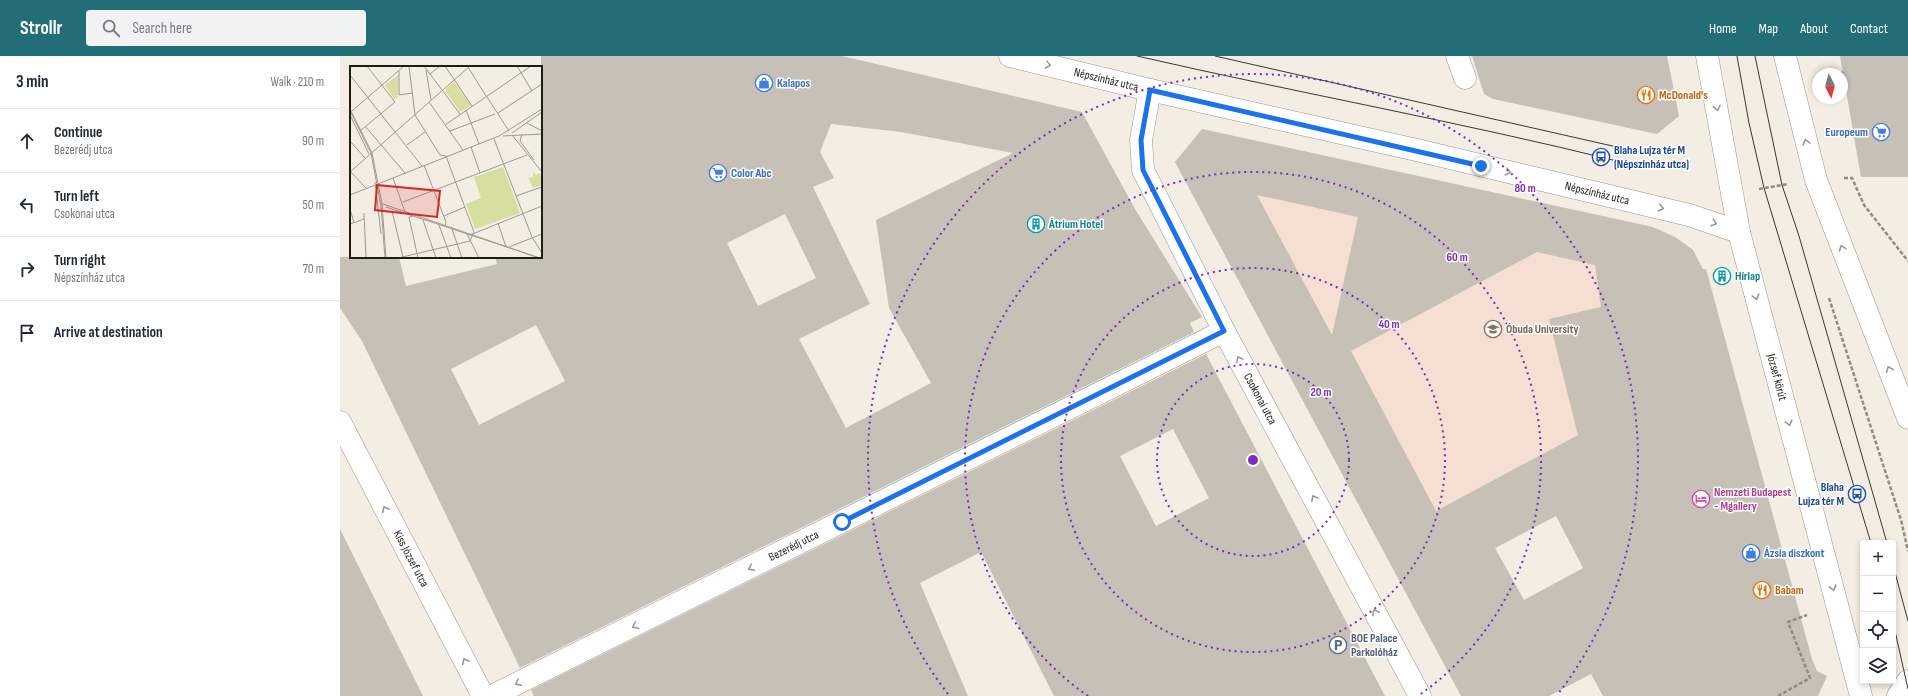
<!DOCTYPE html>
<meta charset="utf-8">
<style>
:root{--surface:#fff;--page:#f2f2f3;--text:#1f2937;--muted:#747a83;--line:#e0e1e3;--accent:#236d76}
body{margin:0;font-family:"Sofia Sans Condensed",sans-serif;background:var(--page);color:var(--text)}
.controls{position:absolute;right:12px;bottom:12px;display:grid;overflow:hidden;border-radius:4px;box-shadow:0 2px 6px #0003}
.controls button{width:36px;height:36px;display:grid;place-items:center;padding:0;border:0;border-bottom:1px solid var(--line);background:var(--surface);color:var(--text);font:20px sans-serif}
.compass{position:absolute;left:1472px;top:12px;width:36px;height:36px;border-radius:50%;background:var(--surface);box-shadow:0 2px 6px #0003;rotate:174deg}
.stop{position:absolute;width:12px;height:12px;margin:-9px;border:3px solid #1a73e8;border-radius:50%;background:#fff}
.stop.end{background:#1a73e8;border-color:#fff;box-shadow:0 1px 4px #0008}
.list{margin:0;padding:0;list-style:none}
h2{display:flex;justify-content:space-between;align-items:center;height:52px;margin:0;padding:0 16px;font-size:17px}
h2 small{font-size:13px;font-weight:400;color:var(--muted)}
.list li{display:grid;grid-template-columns:26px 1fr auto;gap:12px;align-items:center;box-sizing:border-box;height:64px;padding:0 16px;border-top:1px solid var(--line)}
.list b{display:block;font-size:15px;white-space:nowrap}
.list p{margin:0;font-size:13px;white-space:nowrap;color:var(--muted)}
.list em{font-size:13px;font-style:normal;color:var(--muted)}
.icon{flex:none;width:22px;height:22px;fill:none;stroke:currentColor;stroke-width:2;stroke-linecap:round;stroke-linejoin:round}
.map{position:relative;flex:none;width:1568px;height:640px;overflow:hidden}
header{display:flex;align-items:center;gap:24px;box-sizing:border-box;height:56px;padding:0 20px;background:var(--accent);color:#fff}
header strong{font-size:19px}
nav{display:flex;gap:22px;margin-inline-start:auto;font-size:14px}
.search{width:280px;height:36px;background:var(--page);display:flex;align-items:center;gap:10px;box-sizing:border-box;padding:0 14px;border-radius:4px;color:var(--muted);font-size:15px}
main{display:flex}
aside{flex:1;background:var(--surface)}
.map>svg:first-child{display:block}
</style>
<header>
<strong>Strollr</strong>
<div class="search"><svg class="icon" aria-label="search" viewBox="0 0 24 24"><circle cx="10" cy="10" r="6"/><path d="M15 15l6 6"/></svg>Search here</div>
<nav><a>Home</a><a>Map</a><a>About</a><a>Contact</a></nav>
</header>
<main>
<aside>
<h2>3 min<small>Walk · 210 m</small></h2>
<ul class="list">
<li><svg class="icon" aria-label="ahead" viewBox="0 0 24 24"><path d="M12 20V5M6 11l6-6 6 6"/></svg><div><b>Continue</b><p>Bezerédj utca</p></div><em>90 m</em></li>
<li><svg class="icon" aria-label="left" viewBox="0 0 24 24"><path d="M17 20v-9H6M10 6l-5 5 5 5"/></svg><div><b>Turn left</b><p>Csokonai utca</p></div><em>50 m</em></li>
<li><svg class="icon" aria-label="right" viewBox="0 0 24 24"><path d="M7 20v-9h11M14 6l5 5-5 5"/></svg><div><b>Turn right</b><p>Népszínház utca</p></div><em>70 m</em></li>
<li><svg class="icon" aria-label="arrive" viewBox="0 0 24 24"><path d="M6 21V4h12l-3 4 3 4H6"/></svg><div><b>Arrive at destination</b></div></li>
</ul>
</aside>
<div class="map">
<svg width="1568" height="640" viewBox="0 0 1568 640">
<rect width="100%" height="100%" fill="#f3ede3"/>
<!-- education -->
<polygon fill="#f5dfd2" points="862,73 1313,171 1335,181 1353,194 1364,219 1368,218 1407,369 1371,378 1067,539 835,106"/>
<!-- building -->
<g fill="#c6c0b6" fill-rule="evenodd">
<path d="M201,0H502L742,56L795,153L862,261L850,267L854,276L180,612L22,285L0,252V201H59L66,230L157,208L155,201H201ZM491,68L561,76L673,97L536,164L549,252L591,327L506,372L459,283L530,248L473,131L494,122L480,96ZM445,158L476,222L418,250L387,187ZM196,269L225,325L139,369L111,313Z"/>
<polygon points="1132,0 1327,0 1339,60 1317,78 1153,43 1144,38"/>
<polygon points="1500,0 1568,0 1568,121 1521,121"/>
<path d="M862,73L1313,171L1335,181L1353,194L1363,213H1366L1472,603L1477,615L1487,620L1478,640H1263L1251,618L1209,640H1121L835,106ZM917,139L1018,161L992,279ZM1197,196L1255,209L1261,251L1209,263L1238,379L1096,455L1011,295ZM1216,460L1243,512L1184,544L1155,492Z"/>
<path d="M866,298L1045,640H714L641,496L580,527L628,640H194L191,634ZM833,373L869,442L816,470L780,400Z"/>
<polygon points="0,473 83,640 0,640"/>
</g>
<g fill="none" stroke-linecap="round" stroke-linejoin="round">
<defs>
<g id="street">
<polyline points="1117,0 1125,22"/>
<path id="s1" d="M810,34L801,84L803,114L884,275L1080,640"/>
<path id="s2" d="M152,640L884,275"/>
</g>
<g id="secondary">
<path id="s3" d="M670,0L810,34L1081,95L1349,159L1399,176"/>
<path id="s4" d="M1367,0L1399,176L1521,640"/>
<polyline points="1445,0 1476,124 1568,362"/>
<path id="s5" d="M0,366L143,640"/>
</g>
<polyline id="primary" points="1558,640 1568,625"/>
</defs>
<!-- street casing -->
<use href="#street" stroke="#9a948b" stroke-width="23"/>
<!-- secondary casing -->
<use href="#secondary" stroke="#9a948b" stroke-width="23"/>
<!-- primary casing -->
<use href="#primary" stroke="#9a948b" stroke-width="23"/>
<!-- path -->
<g stroke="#918d85" stroke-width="2.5" stroke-dasharray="4 2" stroke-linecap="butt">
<polyline points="1500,18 1503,16"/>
<polyline points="1504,122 1512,122 1524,149 1568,205"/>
<polyline points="1419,133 1448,128"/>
<polyline points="1489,242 1561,464 1568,495"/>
<polyline points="1438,640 1470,622 1448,566 1467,559"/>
</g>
<!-- street -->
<use href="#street" stroke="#fff" stroke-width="22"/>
<!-- secondary -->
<use href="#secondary" stroke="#fff" stroke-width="22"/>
<!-- primary -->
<use href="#primary" stroke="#fff" stroke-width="22"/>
<!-- tram -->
<g stroke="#3b3833" stroke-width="1">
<path d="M797,0C958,37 1121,66 1281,106"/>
<polyline points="875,0 1299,96"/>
<polyline points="1397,0 1409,67 1424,132 1531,487"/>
<polyline points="1415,0 1442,129 1459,180 1547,487"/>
<polyline points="1553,509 1568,565"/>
<polyline points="1553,566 1568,633"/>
</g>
</g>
<!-- one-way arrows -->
<defs><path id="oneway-chevron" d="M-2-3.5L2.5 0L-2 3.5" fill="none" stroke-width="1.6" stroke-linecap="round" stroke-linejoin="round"/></defs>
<g stroke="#9a9997">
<use href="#oneway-chevron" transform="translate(708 9) rotate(14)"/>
<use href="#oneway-chevron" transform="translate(1377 52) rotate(80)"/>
<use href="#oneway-chevron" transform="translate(1466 86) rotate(-105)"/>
<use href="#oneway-chevron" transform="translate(1168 116) rotate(14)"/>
<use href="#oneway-chevron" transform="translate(1321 152) rotate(13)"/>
<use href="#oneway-chevron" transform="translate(1374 167) rotate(19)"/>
<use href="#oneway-chevron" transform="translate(1502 192) rotate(-110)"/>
<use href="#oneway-chevron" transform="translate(1416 241) rotate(75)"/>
<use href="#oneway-chevron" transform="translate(899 303) rotate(-118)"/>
<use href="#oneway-chevron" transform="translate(1549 313) rotate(-112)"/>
<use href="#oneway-chevron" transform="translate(1449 367) rotate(75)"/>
<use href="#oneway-chevron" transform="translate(974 442) rotate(-118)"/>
<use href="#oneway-chevron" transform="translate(45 453) rotate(-117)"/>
<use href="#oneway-chevron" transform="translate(411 512) rotate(154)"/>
<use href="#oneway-chevron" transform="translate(1493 532) rotate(75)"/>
<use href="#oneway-chevron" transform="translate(1035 556) rotate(-118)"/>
<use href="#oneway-chevron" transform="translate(295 570) rotate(154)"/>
<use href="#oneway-chevron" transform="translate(125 605) rotate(-117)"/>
<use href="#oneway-chevron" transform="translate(178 627) rotate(154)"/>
</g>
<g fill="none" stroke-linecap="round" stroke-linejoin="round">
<!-- route -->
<polyline stroke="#1a73e8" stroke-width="5" points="502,466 884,275 803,114 801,84 810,34 1141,110"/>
</g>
<!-- distance rings -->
<g fill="none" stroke="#7b2cbf" stroke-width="2" stroke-dasharray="2 4">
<circle cx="913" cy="404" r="96"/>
<circle cx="913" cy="404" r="192"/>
<path d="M748 640A288 288 0 1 1 1078 640"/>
<path d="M608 638A385 385 0 1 1 1218 638"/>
</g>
<!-- icons -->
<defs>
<symbol id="shop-ring" viewBox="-11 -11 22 22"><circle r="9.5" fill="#fff" stroke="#3f7fe0" stroke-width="1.5"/><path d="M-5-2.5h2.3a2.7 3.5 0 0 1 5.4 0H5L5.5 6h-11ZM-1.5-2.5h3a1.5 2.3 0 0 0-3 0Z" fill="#3f7fe0"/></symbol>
<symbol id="restaurant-ring" viewBox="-11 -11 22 22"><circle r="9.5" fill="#fff" stroke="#e8710a" stroke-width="1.5"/><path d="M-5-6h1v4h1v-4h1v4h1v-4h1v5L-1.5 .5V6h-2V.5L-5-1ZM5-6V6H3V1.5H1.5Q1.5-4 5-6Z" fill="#e8710a"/></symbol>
<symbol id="supermarket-ring" viewBox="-11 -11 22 22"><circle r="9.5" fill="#fff" stroke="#3f7fe0" stroke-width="1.5"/><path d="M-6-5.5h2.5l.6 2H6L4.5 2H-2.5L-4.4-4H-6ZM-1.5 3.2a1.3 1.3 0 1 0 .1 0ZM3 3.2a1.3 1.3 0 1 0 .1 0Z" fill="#3f7fe0"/></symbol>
<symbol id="bus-ring" viewBox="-11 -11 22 22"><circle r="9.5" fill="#fff" stroke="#1a4fb4" stroke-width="1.5"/><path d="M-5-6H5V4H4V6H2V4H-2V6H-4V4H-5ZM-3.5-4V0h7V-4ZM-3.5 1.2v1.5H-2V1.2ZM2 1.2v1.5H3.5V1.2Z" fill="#1a4fb4"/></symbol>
<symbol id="building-ring" viewBox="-11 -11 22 22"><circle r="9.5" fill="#fff" stroke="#0f9aa8" stroke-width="1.5"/><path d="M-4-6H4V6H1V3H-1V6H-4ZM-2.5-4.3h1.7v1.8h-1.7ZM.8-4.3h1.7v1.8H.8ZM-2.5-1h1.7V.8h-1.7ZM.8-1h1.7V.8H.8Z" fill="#0f9aa8"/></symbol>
<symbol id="university-ring" viewBox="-11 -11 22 22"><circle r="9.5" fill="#fff" stroke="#8d6e63" stroke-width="1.5"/><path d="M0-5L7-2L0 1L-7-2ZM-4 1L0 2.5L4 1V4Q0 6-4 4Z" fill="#8d6e63"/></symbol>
<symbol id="hotel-ring" viewBox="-11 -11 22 22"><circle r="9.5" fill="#fff" stroke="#d1479c" stroke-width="1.5"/><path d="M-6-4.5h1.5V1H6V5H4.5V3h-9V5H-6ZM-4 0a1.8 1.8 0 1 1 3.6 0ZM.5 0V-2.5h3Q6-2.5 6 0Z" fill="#d1479c"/></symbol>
<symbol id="parking-ring" viewBox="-11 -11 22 22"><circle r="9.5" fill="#fff" stroke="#5c6f8a" stroke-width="1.5"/><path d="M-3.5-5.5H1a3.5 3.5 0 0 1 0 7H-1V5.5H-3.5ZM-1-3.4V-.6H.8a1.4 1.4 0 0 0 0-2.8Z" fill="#5c6f8a"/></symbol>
</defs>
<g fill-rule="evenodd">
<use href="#shop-ring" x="414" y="17" width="20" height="20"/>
<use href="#restaurant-ring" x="1296" y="29" width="20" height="20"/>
<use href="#supermarket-ring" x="1531" y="66" width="20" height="20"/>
<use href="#bus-ring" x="1251" y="91" width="20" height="20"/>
<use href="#supermarket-ring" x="368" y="107" width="20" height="20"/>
<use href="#building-ring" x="686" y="158" width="20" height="20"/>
<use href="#building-ring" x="1372" y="210" width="20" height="20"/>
<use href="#university-ring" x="1143" y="263" width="20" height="20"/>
<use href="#bus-ring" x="1507" y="428" width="20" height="20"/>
<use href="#hotel-ring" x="1351" y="433" width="20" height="20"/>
<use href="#shop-ring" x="1401" y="487" width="20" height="20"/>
<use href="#restaurant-ring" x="1412" y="524" width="20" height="20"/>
<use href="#parking-ring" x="988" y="579" width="20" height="20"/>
</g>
<g text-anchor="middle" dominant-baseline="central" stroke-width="3" stroke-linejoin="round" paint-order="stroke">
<!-- street labels -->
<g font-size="12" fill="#1e1c18" stroke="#fff">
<text stroke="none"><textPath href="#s3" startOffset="99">Népszínház utca</textPath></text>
<text stroke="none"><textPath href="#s3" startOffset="603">Népszínház utca</textPath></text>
<text stroke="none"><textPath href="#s4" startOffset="329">József körút</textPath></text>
<text stroke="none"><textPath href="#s1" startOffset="338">Csokonai utca</textPath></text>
<text stroke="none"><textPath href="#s2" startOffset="337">Bezerédj utca</textPath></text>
<text stroke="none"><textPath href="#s5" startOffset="154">Kiss József utca</textPath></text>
</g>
<!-- shop labels -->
<g font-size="12" font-weight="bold" fill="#366cbe" stroke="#fff" text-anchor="start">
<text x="437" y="27">Kalapos</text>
<text x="1528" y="76" text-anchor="end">Europeum</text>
<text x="391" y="117">Color Abc</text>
<text x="1424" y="497">Ázsia diszkont</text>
</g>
<!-- food labels -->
<g font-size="12" font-weight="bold" fill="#c56008" stroke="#fff" text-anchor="start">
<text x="1319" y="39">McDonald's</text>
<text x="1435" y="534">Babam</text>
</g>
<!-- transit labels -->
<g font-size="12" font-weight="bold" fill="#164399" stroke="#fff" text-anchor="start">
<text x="1274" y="94">Blaha Lujza tér M<tspan x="1274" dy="14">(Népszínház utca)</tspan></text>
<text x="1504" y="431" text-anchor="end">Blaha<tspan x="1504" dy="14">Lujza tér M</tspan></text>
</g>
<!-- culture labels -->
<g font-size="12" font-weight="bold" fill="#0d838f" stroke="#fff" text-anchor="start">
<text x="709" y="168">Átrium Hotel</text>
<text x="1395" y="220">Hírlap</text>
</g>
<!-- education labels -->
<g font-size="12" font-weight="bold" fill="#785e54" stroke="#fff" text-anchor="start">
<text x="1166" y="273">Óbuda University</text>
</g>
<!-- hotel labels -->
<g font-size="12" font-weight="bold" fill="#b23c85" stroke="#fff" text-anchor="start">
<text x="1374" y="436">Nemzeti Budapest<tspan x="1374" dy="14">- Mgallery</tspan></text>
</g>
<!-- service labels -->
<g font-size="12" font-weight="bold" fill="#4e5e75" stroke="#fff" text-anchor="start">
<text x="1011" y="582">BOE Palace<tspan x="1011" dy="14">Parkolóház</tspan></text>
</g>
</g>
<!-- overview -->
<g transform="translate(10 10)">
<rect width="192" height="192" fill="#f3ede3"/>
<path d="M48,9V31L44,33L35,19ZM104,16L121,39L110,46L95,24ZM153,101L170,147L125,163L116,138L131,132L124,111ZM183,106L186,109L189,107L192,111V119L183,122L178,112L183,111Z" fill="#d6dea0"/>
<path fill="none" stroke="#9e9992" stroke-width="1" d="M59,0L65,49L90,89L96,90L124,166L120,175M74,0L110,48M95,0L122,40M167,0L182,25M118,1L136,30M76,4L81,34M49,5V29L63,27M80,8L90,0M0,9L72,100M137,31L159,65M79,36L113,84M0,43L22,87L32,138L36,192M116,44L129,78M0,45L21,87L31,140L35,192M2,45L54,0M148,47L192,18M0,49L19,88M177,57L192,65M95,59L181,0M15,60L55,107M10,65L45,36L17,0M100,65L145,48M162,67L192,46M172,68L170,75L184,94M162,69L192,106M153,70L192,68M144,73L182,171L192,187M0,75L15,92M57,79L75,66M121,81L130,107M74,99L96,156L95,160M0,105L16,122M0,106L120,0M43,112L55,146M25,116L31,168M0,129L149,70L192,43M166,130L192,121M53,136L177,89M33,138L189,192M36,141L190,192M0,143L4,157M42,145L53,191M14,147L16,192M63,150L59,151L68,192M94,150L115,141M73,154L86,192M148,157L156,181M0,158L14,153M89,159L101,192M102,163L112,192M117,168L129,192M120,169L192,140M159,181L192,168M48,192L120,175"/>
<path fill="#d62828" fill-opacity="0.15" stroke="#d62828" stroke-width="2" d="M27,119L90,125L87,151L25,144Z"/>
<rect width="192" height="192" fill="none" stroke="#1e1c18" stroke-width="2"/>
</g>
<circle cx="913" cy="404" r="6" fill="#7b2cbf" stroke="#fff" stroke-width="2"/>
<g font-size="12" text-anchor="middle" font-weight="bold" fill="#7b2cbf" stroke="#fff" stroke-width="3" stroke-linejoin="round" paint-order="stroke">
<text x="1185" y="136">80 m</text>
<text x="1117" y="205">60 m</text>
<text x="1049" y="272">40 m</text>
<text x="981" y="340">20 m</text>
</g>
</svg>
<div class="controls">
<button>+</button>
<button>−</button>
<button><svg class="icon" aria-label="locate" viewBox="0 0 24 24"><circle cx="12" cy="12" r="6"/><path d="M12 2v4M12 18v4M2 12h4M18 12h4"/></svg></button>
<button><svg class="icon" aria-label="layers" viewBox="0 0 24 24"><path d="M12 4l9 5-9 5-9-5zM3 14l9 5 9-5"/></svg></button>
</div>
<svg class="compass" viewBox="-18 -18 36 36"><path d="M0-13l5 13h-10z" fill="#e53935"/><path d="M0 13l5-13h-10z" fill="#747a83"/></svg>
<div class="stop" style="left:502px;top:466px"></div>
<div class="stop end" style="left:1141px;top:110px"></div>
</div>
</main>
